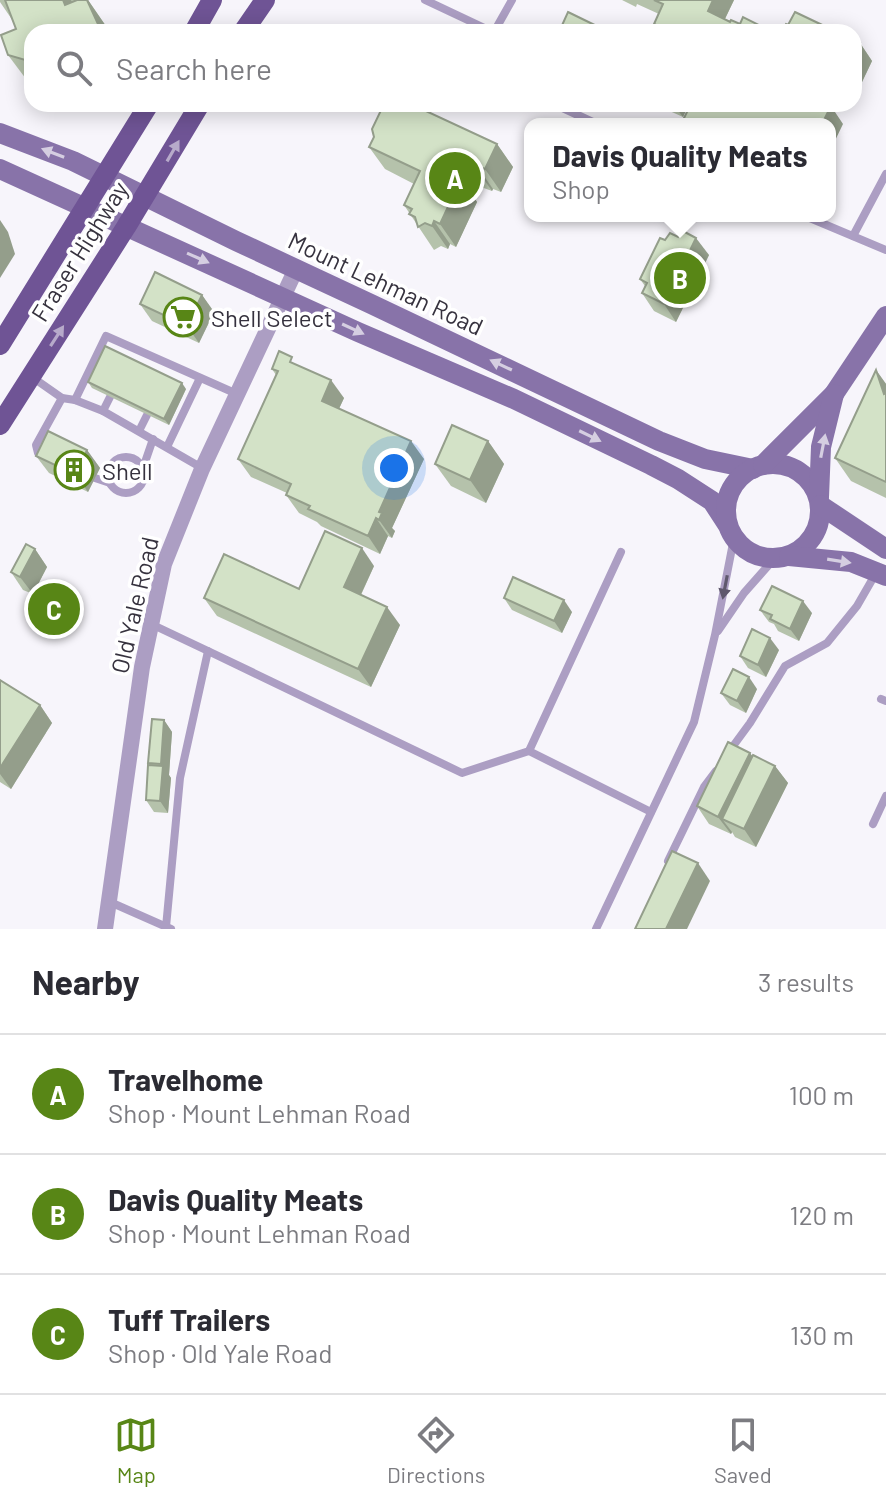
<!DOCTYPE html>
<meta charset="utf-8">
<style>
:root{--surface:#fff;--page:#f2f2f3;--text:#2b2b33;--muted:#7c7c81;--line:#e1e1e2;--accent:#588616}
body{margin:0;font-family:Barlow,sans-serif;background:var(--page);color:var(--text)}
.you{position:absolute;left:394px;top:468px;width:28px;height:28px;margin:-20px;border:6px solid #fff;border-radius:50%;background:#1a73e8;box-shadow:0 0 0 12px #1a73e833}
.badge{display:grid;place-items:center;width:52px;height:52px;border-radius:50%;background:var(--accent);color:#fff;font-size:26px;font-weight:700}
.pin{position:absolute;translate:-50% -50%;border:4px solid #fff;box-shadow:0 2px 8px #0006}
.popup{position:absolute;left:524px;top:118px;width:312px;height:104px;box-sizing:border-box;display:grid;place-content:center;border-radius:16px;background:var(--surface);filter:drop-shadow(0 2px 6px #0005);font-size:26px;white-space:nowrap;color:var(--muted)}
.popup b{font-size:30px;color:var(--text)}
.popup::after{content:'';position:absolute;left:50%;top:100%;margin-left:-16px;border:16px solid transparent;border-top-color:var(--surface)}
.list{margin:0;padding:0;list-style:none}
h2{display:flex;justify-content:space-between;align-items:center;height:104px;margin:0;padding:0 32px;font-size:34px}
h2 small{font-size:26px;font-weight:400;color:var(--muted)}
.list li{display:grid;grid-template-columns:52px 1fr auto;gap:24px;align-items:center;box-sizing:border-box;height:120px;padding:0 32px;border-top:2px solid var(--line)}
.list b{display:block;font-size:30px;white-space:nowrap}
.list p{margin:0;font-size:26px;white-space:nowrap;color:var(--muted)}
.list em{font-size:26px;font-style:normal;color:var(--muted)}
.icon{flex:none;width:44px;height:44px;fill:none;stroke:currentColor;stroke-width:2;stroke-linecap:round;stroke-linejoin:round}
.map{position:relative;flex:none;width:886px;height:929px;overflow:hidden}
.search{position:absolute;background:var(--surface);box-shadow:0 4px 20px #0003;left:24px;right:24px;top:24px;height:88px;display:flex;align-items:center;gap:20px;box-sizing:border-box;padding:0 28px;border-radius:24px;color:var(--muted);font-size:30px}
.sheet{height:464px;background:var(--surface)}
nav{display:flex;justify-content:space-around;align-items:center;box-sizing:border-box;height:112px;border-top:2px solid var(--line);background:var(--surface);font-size:22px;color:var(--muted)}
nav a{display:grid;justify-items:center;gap:4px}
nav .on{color:var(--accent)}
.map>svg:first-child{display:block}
</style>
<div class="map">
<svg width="886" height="929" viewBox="0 0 886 929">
<rect width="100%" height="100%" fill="#f7f5fb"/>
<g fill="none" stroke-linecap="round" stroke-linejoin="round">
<!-- lane -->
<g stroke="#ac9ec3" stroke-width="8">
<polyline points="425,0 493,32"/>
<polyline points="494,32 512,0"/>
<polyline points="554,104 597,124"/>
<polyline points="805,216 886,250"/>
<polyline points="853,236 886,174"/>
<polyline points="32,377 62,398 75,400 103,411 202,468"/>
<polyline points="75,400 106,336 237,394"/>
<polyline points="103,411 110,397"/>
<polyline points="139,431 147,415"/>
<polyline points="167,447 200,378"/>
<circle cx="126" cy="475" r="18"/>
<polyline points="46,458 38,453 36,445 62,398"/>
<polyline points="143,468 153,439"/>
<polyline points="95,478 110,483"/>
<polyline points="151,624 208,651"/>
<polyline points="718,631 744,593 774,559"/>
<polyline points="881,699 886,701"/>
<polyline points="529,751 651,812"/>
<polyline points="728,753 750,723 785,666 827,643 857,606 876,573"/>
<polyline points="873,824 886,796"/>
<polyline points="668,861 704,787 716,771"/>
<polyline points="110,902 171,929"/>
<polyline points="166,927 180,778 208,651 462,773 529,751 621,552"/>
<polyline points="596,929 694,722 715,635 734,538"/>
</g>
<!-- street -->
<polyline stroke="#ac9ec3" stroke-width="16" points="105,929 142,667 164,564 202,469 296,269"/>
<!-- secondary -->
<g stroke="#8873a9" stroke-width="20">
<polyline points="0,133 73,161 236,241 371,304 659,441 705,459 753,469"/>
<polyline points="0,169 358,332 514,399 651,465 678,479 712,501 727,524"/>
<circle cx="773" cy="511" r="47"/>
<polyline points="763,465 834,394 886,316"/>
<polyline points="819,497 821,447 834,394"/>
<polyline points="820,505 886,549"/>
<polyline points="789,556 851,562 886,576"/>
</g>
<!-- primary -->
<g stroke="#6f5495" stroke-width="20">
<polyline points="194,32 212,0"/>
<polyline points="243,32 265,0"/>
<polyline points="0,345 149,104"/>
<polyline points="0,425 126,227 200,104"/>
</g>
</g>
<!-- wall -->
<g fill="#b5c2ab">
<polygon points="0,0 88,0 110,32 32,32 32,87 8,55 16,29 13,21 0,2"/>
<polygon points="622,0 734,0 725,19 766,32 660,32 654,24 659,14 637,4 636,7"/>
<polygon points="854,40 860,43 872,61 862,82 854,78"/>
<polygon points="654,104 689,104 683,117"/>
<polygon points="497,144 513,167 501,192 493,189 492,191 481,187 475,199 477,202 456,247 450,244 448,249 441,246 434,250 404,205 414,184 385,169 369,147"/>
<polygon points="665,240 709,255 676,322 654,311 642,293 645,286 640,279"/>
<polygon points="202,295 214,312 199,343 152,321 140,304"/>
<polygon points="299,366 344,398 339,409 424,459 392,528 395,531 392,538 388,536 380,554 321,526 317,522 299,513 286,495 287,493 251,477 238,459 276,375 272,369"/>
<polygon points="876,370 886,384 886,498 851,481 835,458"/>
<polygon points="88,382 186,389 169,425 92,388"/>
<polygon points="488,441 504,464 486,503 451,486 435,464"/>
<polygon points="87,450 100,468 88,492 49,473 36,456"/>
<polygon points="35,549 47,567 33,594 23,590 11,572"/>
<polygon points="374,566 361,595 400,625 371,687 217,616 204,598 299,589"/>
<polygon points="504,598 572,612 562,633 512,610"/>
<polygon points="760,610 812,613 799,641 778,631 774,624 769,622"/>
<polygon points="779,650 766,677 748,668 740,656"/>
<polygon points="0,680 40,705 52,723 11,789 0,782"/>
<polygon points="757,689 746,713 730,705 721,693"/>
<polygon points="164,720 172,732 169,775 171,778 168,813 154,812 146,800 150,765 148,763"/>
<polygon points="750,753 753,757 775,766 788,783 756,847 735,837 732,832 731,834 709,824 697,806"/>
</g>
<!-- shaded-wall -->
<g fill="#949e8b">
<polygon points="63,0 71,0 72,2 65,5"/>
<polygon points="87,0 88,0 110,32 93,32"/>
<polygon points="713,0 734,0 720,29 708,11"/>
<polygon points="860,43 872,61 862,82 854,70 854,56"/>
<polygon points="673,104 689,104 683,117"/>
<polygon points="831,106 843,124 830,151 830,124 822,124"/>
<polygon points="497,144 513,167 501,192 485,169"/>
<polygon points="465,164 481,187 475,199 477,202 456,247 440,224"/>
<polygon points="477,166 493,189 492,191 476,168"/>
<polygon points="0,220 8,232 15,254 0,278"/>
<polygon points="434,221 450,244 448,249 432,226"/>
<polygon points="696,238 709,255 676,322 664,304"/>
<polygon points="202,295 214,312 199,343 187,326"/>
<polygon points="876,370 886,384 886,396 884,394"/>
<polygon points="331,380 344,398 334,419 322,401"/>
<polygon points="182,383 186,389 169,425 164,419"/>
<polygon points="411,441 424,459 392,528 395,531 392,538 379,520 379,512"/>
<polygon points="488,441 504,464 486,503 470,480"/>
<polygon points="87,450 100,468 88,492 76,475"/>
<polygon points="376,518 388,536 380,554 368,536"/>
<polygon points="362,548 374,566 356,605 344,587"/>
<polygon points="35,549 47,567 33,594 20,577"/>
<polygon points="564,600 572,612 562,633 554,621"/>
<polygon points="803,601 812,613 799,641 790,629"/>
<polygon points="387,607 400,625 371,687 358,669"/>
<polygon points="770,638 779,650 766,677 758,665"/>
<polygon points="749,677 757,689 746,713 737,701"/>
<polygon points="40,705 52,723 11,789 0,774 0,768"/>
<polygon points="164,720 172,732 169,775 171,778 168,813 160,801 162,766 161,764"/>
<polygon points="750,753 762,770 722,819 732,832 731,834 718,817"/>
<polygon points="775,766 788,783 756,847 744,829"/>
<polygon points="698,863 710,881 687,929 666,929"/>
</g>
<!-- building -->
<g fill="#d3e2c7" stroke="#949e8b" stroke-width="2">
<polygon points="5,0 63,0 65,5 77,0 87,0 98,24 93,32 32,32 32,62 8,55 1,35 16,29"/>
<polygon points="654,0 713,0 708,11 730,22 731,20 740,24 743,17 763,27 760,32 671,32 654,24 663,4"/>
<polygon points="568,12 609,32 559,32"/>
<polygon points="795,12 837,32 782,32 786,24 788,25"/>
<polygon points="854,40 860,43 854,56"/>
<polygon points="384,104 411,104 497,144 485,169 477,166 476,168 465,164 459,178 461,179 440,224 434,221 432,226 425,223 418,227 415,217 409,214 412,209 404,205 420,171 369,147 374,137 372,129"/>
<polygon points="691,104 825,104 831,106 822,124 681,124"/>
<polygon points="681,230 696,238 664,304 642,293 647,283 640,279 660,238 665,240 670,233 678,237"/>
<polygon points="155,272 202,295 187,326 140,304"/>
<polygon points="105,346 182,383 164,419 88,382"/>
<polygon points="279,351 292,357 290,362 331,380 322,401 411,441 379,512 382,513 379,520 376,518 368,536 308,509 310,506 286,495 291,484 238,459 278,371 272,369"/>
<polygon points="876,370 884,394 886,393 886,482 835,458"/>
<polygon points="452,425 488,441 470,480 435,464"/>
<polygon points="48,431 87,450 76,475 36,456"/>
<polygon points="325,531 362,548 344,587 387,607 358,669 204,598 224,554 299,589"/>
<polygon points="26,544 35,549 20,577 11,572"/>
<polygon points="513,577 564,600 554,621 504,598"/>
<polygon points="772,586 803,601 790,629 770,619 772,615 760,610"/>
<polygon points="752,629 770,638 758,665 740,656"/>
<polygon points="733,669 749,677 737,701 721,693"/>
<polygon points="0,680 40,705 0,768"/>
<polygon points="152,719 164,720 161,764 148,763"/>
<polygon points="728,742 750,753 718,817 697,806"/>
<polygon points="753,755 775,766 744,829 722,819"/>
<polygon points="148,765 163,766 160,801 146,800"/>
<polygon points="672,851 698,863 666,929 635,929"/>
</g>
<!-- one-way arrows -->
<defs><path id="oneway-solid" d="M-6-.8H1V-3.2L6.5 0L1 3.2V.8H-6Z" transform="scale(2)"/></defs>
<g fill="#b7aaca">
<use href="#oneway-solid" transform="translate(173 151) rotate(-60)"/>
<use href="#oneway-solid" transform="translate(57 336) rotate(-57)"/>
</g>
<g fill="#d5cee1">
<use href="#oneway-solid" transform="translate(53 153) rotate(-159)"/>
<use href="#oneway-solid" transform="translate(198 258) rotate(24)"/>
<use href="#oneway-solid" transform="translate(353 329) rotate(25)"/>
<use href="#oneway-solid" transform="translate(501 365) rotate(-155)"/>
<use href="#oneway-solid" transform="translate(590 436) rotate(26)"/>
<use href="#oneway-solid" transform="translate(823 446) rotate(-79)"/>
<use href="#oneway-solid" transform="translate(839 561) rotate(9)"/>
</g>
<use fill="#5f586d" href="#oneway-solid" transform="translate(725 587) rotate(101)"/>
<!-- icons -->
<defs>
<symbol id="supermarket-ring" viewBox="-11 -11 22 22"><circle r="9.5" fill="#fff" stroke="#588616" stroke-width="1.5"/><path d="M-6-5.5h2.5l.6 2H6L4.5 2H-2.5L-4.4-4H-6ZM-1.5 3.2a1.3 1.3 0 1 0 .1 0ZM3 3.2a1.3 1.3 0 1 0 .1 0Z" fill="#588616"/></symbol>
<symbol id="building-ring" viewBox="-11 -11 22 22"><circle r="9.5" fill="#fff" stroke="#588616" stroke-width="1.5"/><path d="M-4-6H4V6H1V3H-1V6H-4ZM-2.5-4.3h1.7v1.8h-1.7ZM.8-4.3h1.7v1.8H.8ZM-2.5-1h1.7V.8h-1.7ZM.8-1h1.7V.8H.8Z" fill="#588616"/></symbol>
</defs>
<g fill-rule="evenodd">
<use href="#supermarket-ring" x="161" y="295" width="44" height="44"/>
<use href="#building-ring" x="52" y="448" width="44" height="44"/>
</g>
<g text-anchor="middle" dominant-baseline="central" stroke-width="7" stroke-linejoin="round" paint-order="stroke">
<!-- street labels -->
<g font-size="24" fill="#36323e" stroke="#fff">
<text transform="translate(79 251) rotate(-58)">Fraser Highway</text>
<text transform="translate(386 283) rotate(25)">Mount Lehman Road</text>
<text transform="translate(134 605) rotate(-77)">Old Yale Road</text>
</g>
<!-- poi labels -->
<g font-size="24" fill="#36323e" stroke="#fff" text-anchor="start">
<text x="211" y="317">Shell Select</text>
<text x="102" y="470">Shell</text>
</g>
</g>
</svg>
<div class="you"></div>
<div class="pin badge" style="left:455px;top:178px">A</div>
<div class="pin badge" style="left:680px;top:278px">B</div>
<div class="popup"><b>Davis Quality Meats</b>Shop</div>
<div class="pin badge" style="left:54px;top:609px">C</div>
<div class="search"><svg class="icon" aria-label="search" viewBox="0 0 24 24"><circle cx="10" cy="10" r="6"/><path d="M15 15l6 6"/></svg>Search here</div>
</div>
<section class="sheet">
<h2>Nearby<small>3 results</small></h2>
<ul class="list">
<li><span class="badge">A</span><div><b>Travelhome</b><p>Shop · Mount Lehman Road</p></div><em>100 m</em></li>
<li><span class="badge">B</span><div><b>Davis Quality Meats</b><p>Shop · Mount Lehman Road</p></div><em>120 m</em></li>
<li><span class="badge">C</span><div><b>Tuff Trailers</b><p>Shop · Old Yale Road</p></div><em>130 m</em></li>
</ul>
</section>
<nav>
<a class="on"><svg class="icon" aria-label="map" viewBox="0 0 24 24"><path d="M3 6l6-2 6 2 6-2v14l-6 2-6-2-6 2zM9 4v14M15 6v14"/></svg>Map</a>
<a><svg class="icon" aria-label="directions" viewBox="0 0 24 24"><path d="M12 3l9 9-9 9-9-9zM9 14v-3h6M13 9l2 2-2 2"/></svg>Directions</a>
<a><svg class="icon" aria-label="saved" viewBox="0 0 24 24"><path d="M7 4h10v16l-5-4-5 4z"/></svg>Saved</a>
</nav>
